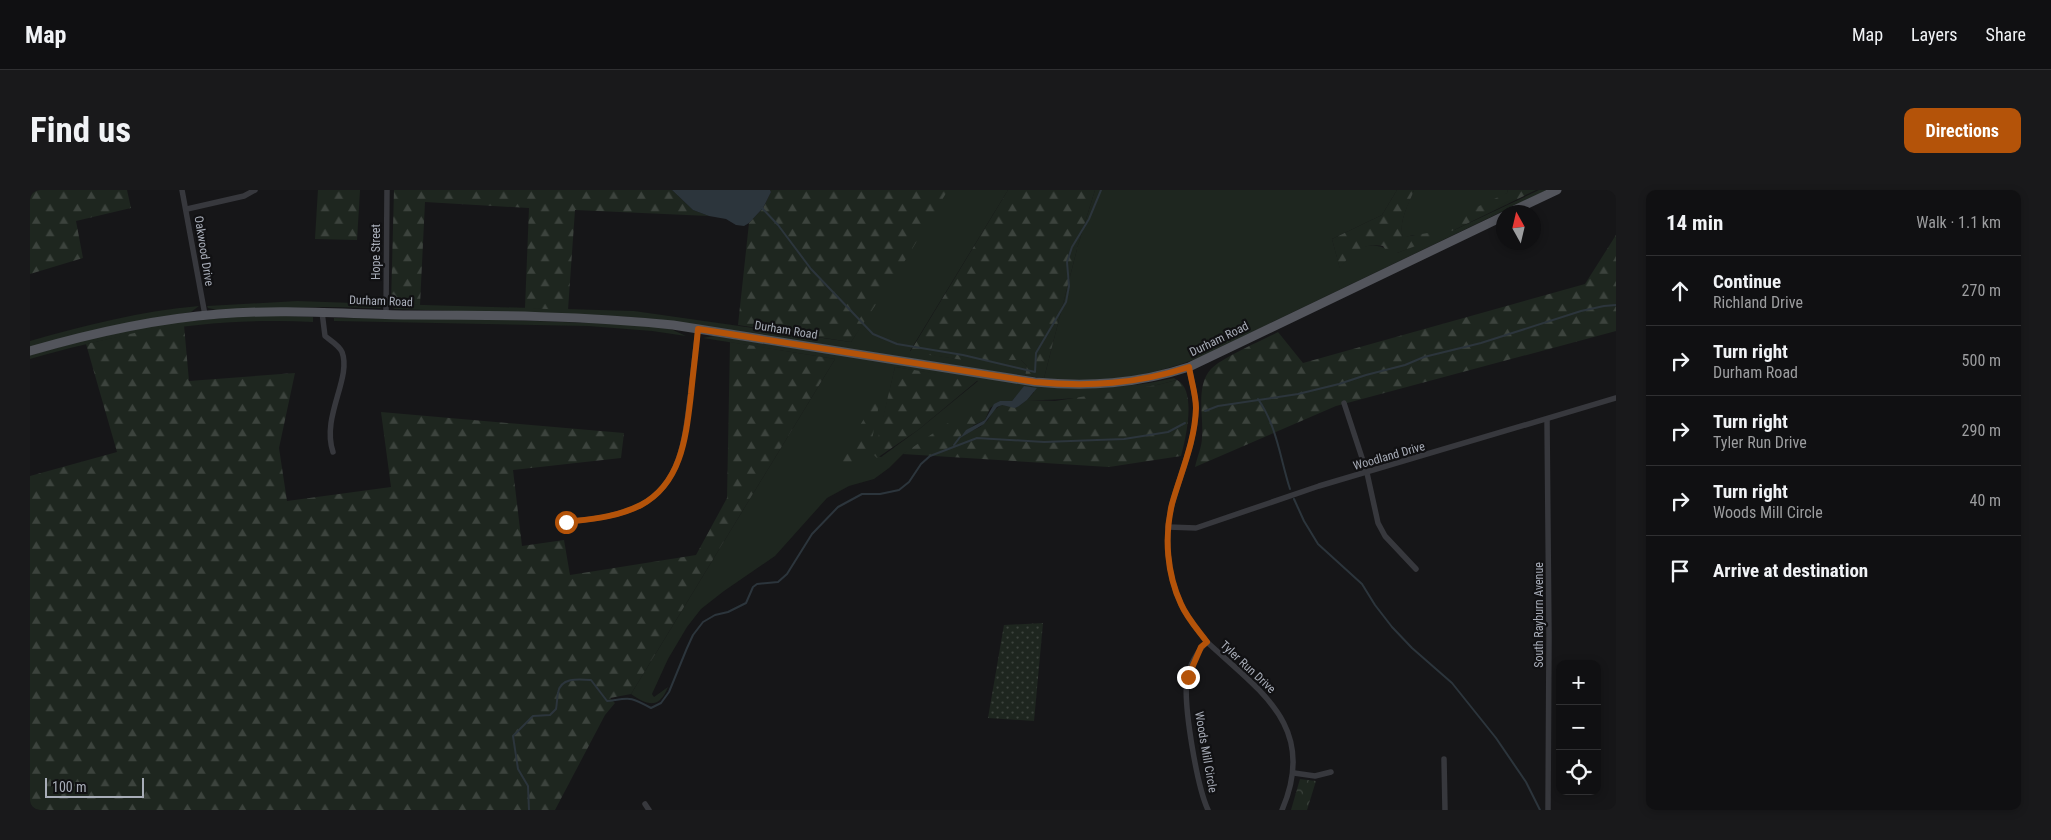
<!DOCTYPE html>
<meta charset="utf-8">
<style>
:root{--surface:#101012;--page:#19191b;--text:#f1f3f6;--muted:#9c9d9f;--line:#303032;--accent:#b45309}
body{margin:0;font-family:"Roboto Condensed",sans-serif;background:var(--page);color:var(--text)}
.controls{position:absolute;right:15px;bottom:15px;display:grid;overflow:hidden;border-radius:10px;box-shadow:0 2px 8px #0003}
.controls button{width:45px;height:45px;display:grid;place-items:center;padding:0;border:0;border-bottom:1px solid var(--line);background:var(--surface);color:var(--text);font:25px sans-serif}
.compass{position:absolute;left:1466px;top:15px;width:45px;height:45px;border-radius:50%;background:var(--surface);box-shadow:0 2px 8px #0003;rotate:352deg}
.scale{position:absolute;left:15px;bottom:12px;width:99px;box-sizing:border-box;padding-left:5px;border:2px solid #a8adb8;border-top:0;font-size:14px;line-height:18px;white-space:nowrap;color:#a8adb8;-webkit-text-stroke:4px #111113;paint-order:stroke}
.stop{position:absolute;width:15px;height:15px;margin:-11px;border:4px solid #b45309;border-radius:50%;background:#fff}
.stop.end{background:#b45309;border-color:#fff;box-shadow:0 1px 5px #0008}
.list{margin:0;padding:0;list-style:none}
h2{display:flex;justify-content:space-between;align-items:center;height:65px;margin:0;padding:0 20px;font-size:21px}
h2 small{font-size:16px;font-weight:400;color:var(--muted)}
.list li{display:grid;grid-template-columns:32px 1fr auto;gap:15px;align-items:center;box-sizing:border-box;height:70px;padding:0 20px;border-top:1px solid var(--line)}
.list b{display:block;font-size:19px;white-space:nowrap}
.list p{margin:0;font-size:16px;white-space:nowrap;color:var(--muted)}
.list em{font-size:16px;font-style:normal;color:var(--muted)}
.icon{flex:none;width:28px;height:28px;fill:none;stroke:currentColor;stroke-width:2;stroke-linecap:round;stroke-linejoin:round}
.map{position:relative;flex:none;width:1586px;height:620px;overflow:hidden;border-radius:10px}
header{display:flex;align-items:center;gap:30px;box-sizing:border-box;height:70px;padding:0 25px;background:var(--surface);border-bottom:1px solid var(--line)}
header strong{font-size:24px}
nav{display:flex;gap:28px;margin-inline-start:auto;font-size:18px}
.intro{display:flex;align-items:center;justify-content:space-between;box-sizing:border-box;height:120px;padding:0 30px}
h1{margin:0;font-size:35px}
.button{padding:12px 22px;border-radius:10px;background:var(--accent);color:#fff;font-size:18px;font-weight:700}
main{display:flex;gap:30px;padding:0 30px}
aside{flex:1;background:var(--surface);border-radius:10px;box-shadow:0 2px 8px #0003}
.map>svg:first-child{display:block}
</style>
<header>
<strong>Map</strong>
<nav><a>Map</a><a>Layers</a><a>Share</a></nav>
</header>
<div class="intro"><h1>Find us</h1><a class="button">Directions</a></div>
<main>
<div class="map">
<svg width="1586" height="620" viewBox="0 0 1586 620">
<defs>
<pattern id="forest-firs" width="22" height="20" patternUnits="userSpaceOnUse" patternTransform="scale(1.25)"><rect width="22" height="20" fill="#1e261f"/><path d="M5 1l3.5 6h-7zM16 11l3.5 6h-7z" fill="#3c433d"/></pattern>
<pattern id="park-crowns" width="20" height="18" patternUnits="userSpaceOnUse" patternTransform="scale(1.25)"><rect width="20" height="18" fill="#1e261f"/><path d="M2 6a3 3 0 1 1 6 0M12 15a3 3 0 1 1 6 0" fill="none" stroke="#3c433d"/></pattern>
<pattern id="garden-dots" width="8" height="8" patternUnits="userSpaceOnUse" patternTransform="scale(1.25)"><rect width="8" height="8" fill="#1e261f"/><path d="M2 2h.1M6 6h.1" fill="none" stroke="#3c433d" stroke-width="1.8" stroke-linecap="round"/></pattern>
</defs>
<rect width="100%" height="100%" fill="#161618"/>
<!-- grass -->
<g fill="#1e261f" fill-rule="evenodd">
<polygon points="916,0 978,0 880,161 933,170 991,170 997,176 995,186 625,129 587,126 364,119 361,114 604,121 821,152"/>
<path d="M1065,0H1367L1352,25L1302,49L1310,78C1326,53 1341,50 1367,63L1404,48L1383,45L1373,48C1368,33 1378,14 1384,0H1478L1477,3L1422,41L1509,0H1517L1166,169C1114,188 1068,194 1014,188L1048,55Z"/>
<polygon points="267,111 354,114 351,118 295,117 187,120 178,118 177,116"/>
<path d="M169,116L161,122L73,138L0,157V151C56,135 111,121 169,116Z"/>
<path d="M223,125L283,127V132C184,127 94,142 0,169V165L63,148L132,134Z"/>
<polygon points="304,128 454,129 589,134 632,137 643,140 656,146 622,141 558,136 304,131"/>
<path d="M684,146L1022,197C1064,200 1104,197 1144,188L1147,190C1103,202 1042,211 997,210L1004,202L993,199L982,211H970L873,264L859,278L844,289L819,296L797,308L745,366L694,401L671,419L657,437L638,469L622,504L624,507L638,497C629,520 617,515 601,504L805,169L673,148ZM865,177L948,191L888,240L851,267L845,265Z"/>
</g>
<!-- forest -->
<g fill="url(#forest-firs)">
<polygon points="0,0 97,0 101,18 46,31 53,68 0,84"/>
<polygon points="288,0 330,0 327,50 285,49"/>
<polygon points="364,0 642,0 663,20 679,26 545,20 538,120 495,118 499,18 395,12 390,115 361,114"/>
<polygon points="740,0 918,0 876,69 821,152 708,135 719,33 733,18 741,2"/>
<polygon points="978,0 1065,0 1048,55 1014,188 995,186 997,176 991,170 933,170 880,162"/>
<path d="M1367,0H1384C1379,14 1368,32 1373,47L1404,42L1406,46L1404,49L1367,63H1358L1353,56C1333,52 1320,63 1310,79L1302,49L1352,25Z"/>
<polygon points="1478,0 1506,0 1422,41 1419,38 1423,28 1477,3"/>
<path d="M1586,45V141L1306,216L1165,277C1167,267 1172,257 1172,247C1174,227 1165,196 1181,179C1193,167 1231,151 1248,142L1273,173L1555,94Z"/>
<polygon points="154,135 159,191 265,183 249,258 257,311 361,297 351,222 594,243 591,268 483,280 492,356 534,350 540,385 666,365 697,308 700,152 805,169 601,504 580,508 585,513 575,525 525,620 0,620 0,286 87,262 56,154 122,139"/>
<polygon points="865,177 948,190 888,240 847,268 844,265"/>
<path d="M1147,190C1167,200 1156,248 1151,266L1079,277L873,264L947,213L970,211L960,218L955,230L944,235L931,246L950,237L958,230L963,221L971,215L989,216L997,210L1025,211L1127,195Z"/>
<path d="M851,205L838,269C829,276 817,276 806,275L846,209Z"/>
</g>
<!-- park -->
<polygon fill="url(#park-crowns)" points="1270,589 1286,591 1277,620 1261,620"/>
<!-- garden -->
<polygon fill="url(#garden-dots)" points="1013,433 1004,531 958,528 974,435"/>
<!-- water -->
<g fill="#2c353c">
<polygon points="642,0 740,0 741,2 733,18 719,33 714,36 706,35 696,29 679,26 663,20"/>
<polygon points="994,196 1007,198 997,210 989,216 985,218 972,215 967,217 954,234 930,248 936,240 955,230 964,214 970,211 982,211"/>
</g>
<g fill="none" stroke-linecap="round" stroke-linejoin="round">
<!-- stream -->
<g stroke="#2c353c" stroke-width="2">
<polyline points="731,17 748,35 781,79 843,144 867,154 933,165 1005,182 1006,163 1036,112 1039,96 1037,72 1042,57 1059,29 1071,0"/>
<path d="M1228,209C1247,236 1250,268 1260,299"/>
<polyline points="1175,221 1188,216 1268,204 1309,194 1336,185 1375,175 1394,167 1451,153 1551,121 1574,116 1586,115"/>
<polyline points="924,255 930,247"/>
<polyline points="1264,309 1274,331 1288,354 1332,394 1345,415 1362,437 1382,458 1422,493 1466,548 1496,592 1510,620"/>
<path d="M499,620L498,596L488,579L483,546L503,526L520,525L526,519C527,514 527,508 528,503C530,487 549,489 561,490L577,511C601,508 599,506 621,518L631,513L639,502L657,458L663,445L673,432L685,425L698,422L716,413L723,397L727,394L748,392L757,384L782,344L808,317L832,304H850L869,300L879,292L891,274L900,266L947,248L1014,252L1094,249L1138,242L1155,233"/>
</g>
<!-- street -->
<g stroke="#37383d" stroke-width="5.5">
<polyline points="152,0 175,125"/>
<polyline points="157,19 214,6 225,0"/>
<path d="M292,122L295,146C301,151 309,155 312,162C322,188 291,227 303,262"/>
<polyline points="356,124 357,0"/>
<path d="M1159,177C1161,190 1166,205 1166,218C1165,252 1151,282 1142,314C1134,347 1137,384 1151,414C1157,428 1168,440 1177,452C1231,502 1288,537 1252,620"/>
<polyline points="1314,213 1337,283 1348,333 1355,346 1386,379"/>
<polyline points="1517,230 1519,447 1518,620"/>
<path d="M536,332C561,329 588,327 611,315C651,294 655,248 660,208C663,185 665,162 668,139"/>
<polyline points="1138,337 1166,338 1289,296 1586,208"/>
<path d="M1177,452C1168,460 1159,476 1157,488C1153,515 1167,596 1178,620"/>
<polyline points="1414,569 1415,620"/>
<polyline points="1264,583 1285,586 1301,582"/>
<polyline points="615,614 619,620"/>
</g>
<!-- primary -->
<g stroke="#53555c" stroke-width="9">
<polyline points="1480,22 1527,0"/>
<path d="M0,161C62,143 124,129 189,124C252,119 315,124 378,125C466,125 555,126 643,135L1005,192C1058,197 1107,194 1159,177L1474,26"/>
</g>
</g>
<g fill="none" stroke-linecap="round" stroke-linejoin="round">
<!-- route -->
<path stroke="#b45309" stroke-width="6" d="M536,332C561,329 588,327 611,315C652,293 656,246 661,204C663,183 666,161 668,139L1005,192C1058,197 1107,194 1159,177C1161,190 1166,205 1166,218C1165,252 1151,282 1142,314C1134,347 1137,384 1151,414C1157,428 1168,440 1177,452L1171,457L1158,487"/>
</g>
<g text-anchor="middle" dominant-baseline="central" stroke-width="4.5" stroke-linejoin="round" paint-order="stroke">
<!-- street labels -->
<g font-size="12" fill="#a8adb8" stroke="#111113">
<text transform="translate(174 61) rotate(81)">Oakwood Drive</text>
<text transform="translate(346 62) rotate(-90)">Hope Street</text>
<text transform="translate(351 111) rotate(2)">Durham Road</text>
<text transform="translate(756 140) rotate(9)">Durham Road</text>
<text transform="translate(1189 149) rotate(-26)">Durham Road</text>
<text transform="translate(1359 266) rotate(-16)">Woodland Drive</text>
<text transform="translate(1509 425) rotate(-90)">South Rayburn Avenue</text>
<text transform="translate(1218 477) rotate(43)">Tyler Run Drive</text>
<text transform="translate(1176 562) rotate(80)">Woods Mill Circle</text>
</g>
</g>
</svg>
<div class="controls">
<button>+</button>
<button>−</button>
<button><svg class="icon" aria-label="locate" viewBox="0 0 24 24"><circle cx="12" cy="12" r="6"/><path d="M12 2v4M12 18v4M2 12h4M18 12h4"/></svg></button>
</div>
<svg class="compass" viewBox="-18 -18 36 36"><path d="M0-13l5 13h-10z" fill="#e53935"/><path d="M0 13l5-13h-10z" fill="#9c9d9f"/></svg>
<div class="scale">100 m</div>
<div class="stop" style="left:536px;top:332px"></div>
<div class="stop end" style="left:1158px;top:487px"></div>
</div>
<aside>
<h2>14 min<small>Walk · 1.1 km</small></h2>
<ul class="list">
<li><svg class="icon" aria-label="ahead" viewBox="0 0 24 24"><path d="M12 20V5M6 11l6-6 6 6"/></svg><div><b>Continue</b><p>Richland Drive</p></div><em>270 m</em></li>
<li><svg class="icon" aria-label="right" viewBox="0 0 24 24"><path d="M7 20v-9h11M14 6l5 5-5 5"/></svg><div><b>Turn right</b><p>Durham Road</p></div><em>500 m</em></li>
<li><svg class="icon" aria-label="right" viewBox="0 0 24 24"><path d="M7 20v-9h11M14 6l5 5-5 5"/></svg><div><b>Turn right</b><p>Tyler Run Drive</p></div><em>290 m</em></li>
<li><svg class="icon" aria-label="right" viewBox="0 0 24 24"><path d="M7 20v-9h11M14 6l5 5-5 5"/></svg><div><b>Turn right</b><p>Woods Mill Circle</p></div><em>40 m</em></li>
<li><svg class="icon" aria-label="arrive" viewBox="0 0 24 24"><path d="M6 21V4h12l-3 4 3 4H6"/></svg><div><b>Arrive at destination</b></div></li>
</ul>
</aside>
</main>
